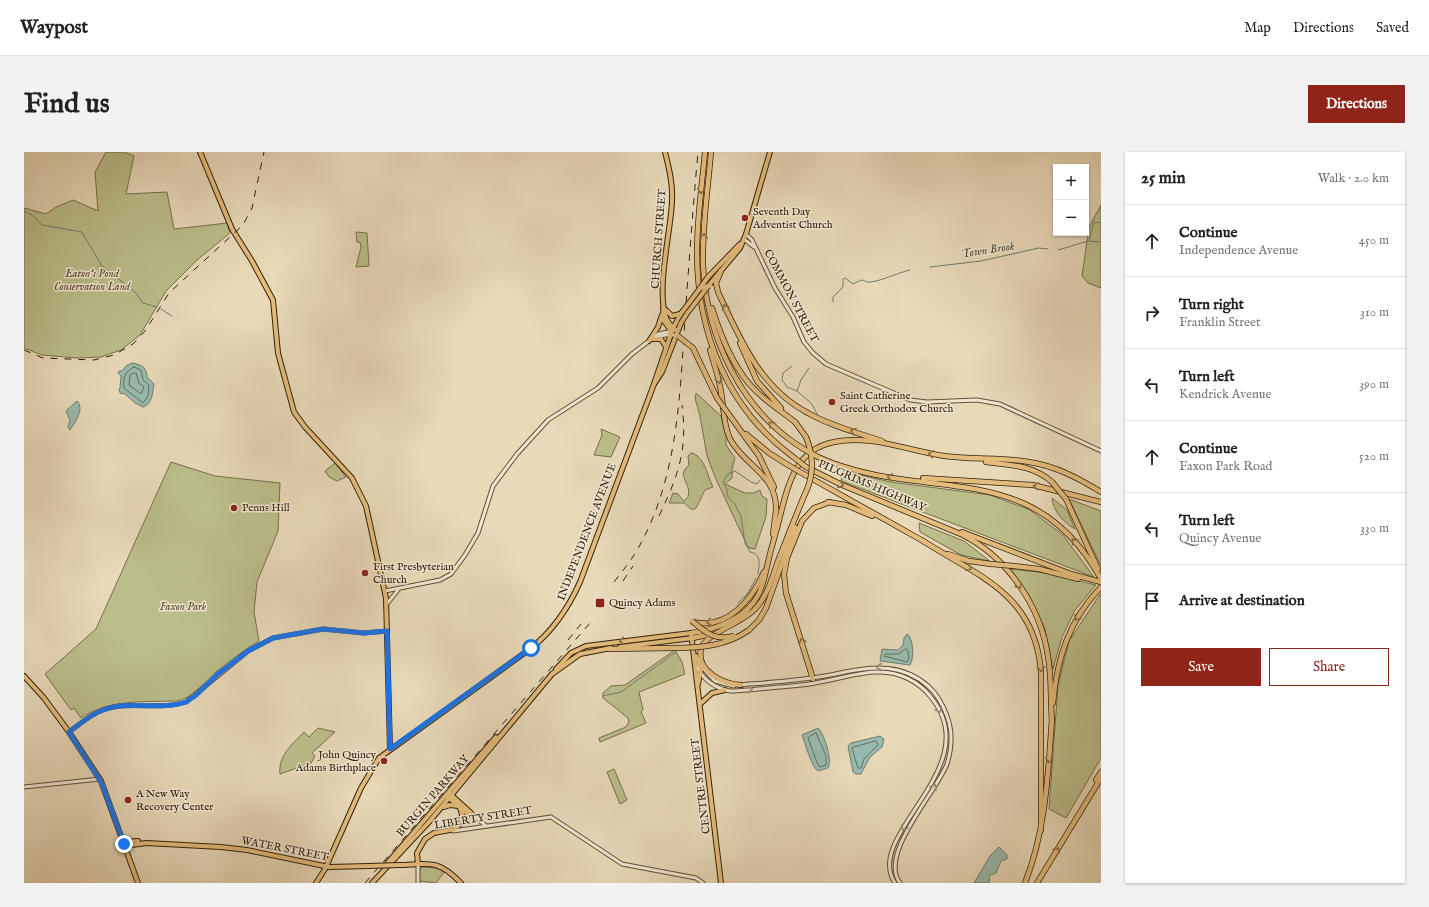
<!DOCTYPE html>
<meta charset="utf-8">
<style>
:root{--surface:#fff;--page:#f2f2f2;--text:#222;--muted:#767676;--line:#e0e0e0;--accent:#8f2418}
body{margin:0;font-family:"IM FELL English",serif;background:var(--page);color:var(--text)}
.controls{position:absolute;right:12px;top:12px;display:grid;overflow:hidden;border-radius:0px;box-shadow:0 1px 3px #0004}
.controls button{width:36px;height:36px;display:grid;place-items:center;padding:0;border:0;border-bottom:1px solid var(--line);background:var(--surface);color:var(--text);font:20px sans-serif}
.stop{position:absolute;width:12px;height:12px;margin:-9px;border:3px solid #1a73e8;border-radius:50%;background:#fff}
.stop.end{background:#1a73e8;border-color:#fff;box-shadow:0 1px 4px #0008}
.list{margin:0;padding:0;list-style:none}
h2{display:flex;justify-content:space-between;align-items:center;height:52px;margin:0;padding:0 16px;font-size:17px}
h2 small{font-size:13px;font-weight:400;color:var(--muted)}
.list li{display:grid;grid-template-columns:26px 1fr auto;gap:12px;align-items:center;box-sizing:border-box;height:72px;padding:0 16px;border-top:1px solid var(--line)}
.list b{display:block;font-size:15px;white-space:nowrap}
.list p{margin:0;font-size:13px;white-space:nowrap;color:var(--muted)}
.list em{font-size:13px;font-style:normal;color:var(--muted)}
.actions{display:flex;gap:8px;padding:12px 16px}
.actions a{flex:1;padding:9px 0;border:1px solid var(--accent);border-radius:0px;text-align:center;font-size:14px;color:var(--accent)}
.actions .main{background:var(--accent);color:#fff}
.icon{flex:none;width:22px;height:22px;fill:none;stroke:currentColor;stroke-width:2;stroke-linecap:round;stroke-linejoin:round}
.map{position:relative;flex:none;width:1077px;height:731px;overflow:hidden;border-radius:0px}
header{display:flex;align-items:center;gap:24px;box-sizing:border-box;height:56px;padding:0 20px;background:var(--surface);border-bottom:1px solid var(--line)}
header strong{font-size:19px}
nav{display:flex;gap:22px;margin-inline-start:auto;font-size:14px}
.intro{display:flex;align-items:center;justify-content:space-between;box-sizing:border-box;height:96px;padding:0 24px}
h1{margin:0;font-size:28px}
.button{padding:10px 18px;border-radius:0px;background:var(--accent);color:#fff;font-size:14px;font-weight:700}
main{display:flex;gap:24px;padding:0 24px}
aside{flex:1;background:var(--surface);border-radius:0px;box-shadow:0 1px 3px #0004}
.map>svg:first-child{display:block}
</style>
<header>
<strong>Waypost</strong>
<nav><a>Map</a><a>Directions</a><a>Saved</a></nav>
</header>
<div class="intro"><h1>Find us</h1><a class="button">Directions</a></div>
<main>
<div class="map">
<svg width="1077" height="731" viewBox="0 0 1077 731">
<rect width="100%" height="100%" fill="#e8d9b9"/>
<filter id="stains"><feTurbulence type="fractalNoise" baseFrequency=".005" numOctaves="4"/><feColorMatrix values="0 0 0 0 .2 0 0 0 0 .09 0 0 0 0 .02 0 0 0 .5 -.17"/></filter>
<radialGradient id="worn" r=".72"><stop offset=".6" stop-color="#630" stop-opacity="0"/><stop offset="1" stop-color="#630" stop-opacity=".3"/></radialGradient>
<!-- green -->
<g fill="#bbbe8b" stroke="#76704a">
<polygon points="82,0 100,0 110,4 102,42 143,40 150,77 203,71 206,81 173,108 142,139 116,183 97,198 77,205 53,206 18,203 0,196 0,56 22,62 32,55 49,48 74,59 71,20"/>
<polygon points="1077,53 1077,136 1064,131 1058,124 1065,75"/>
<polygon points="332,80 343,81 345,114 332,115 337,95 336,90 333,90"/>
<polygon points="672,241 697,264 702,284 702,293 711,306 708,317 708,326 701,332 721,341 730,341 736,338 738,344 743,347 742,365 731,397 725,396 723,393 691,325 683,304 676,264 671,246"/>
<polygon points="577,277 596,285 587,305 570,303 578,283"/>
<path d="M667,301C680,303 684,325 689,335L681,338L672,356C666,360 665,354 660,351H645L649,341L654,342L660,349L664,345C668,330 651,325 665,313L664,304Z"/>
<path d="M147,310L191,324L256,331L254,379L233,430L230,460L235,489C220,498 205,509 192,520C179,531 170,546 152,549C119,550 86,547 57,566L50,556L47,558L21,522L72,477Z"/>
<polygon points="311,311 322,325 313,329 305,325 301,319"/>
<polygon points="819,319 867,330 966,343 1006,358 1039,383 1070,425 817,329"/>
<path d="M1028,346L1043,358L1051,377C1040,371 1029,359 1028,346Z"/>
<polygon points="1045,347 1077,359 1077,414"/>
<polygon points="895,371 940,389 966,409 937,403 896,380"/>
<polygon points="986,417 1022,421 1072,433 1051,458 1038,485 1029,517 1021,477 1005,443"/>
<polygon points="1077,441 1077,606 1042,666 1025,657 1034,533 1045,489"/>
<polygon points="651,498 658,510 661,522 615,540 619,558 617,560 622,571 576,590 575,586 602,575 605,570 604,566 579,546 579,541 587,534 601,533"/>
<path d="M294,576L311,580L288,601L291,604L287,611L256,622C254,603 268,593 280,580L285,585Z"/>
<polygon points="590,617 603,648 596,652 583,620"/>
<polygon points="399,715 413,716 421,719 412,731 395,729 396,717"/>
</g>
<!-- water -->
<g fill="#97baae" stroke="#6f7d6c">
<path d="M108,211C119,213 123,216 123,226L125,227L130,232C128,241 129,252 119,255L111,251L101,242L96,241L95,237L96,236L97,224L94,221L95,219H98L102,214Z"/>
<path d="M53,249C61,257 51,270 46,278L44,275L46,268L42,259Z"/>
<path d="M883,482C890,487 890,507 886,513L856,509L858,497L874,498L879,493L880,486Z"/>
<path d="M794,576C800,581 809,609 804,616L794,619C788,616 781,591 778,583Z"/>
<polygon points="856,584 860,587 858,595 846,605 837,622 832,622 829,620 824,594 827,591"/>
<polygon points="975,695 983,703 983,707 977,709 972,721 966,723 965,731 950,731 966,704"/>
</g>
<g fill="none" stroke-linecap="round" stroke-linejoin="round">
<!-- shore -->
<g stroke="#646e5c" stroke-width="1">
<path d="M110,215L117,218L119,228L125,233L124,244L119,251L100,236C99,226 100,220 110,215Z"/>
<polygon points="110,221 112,221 115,231 120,235 117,242 105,233 106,223"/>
<polygon points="882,497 884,499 885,507 883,510 860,504 862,502 874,502"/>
<polygon points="792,581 802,604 802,613 796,615 794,613 784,586"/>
<polygon points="852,589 854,593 840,607 837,616 834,616 828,596"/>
</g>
<!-- stream -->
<g stroke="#6f7d6c" stroke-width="1">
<polyline points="0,59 8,63 18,73 58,80 78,114 112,141 119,151 133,155"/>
<polyline points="1065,88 1070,70 1077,71"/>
<polyline points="1034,98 1064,89 1076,90"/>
<polyline points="906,115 957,109 1015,96 1024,97"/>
<path d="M809,150V145L819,135V127L821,126L829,132L837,128C840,128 843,131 847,130C860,128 873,121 886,118"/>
<polyline points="137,157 148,164"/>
<polyline points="768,214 759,221 758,228 763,235 773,239"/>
<polyline points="785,216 777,228 773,239 788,252 794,264"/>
<path d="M734,422C735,413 738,402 726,400L721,391L717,364L710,351L703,344V338L699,330L704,322L711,319L727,330L733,332L736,328"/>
<polyline points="714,451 724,441 732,426"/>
<polyline points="579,544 597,540 652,500"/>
</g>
<defs>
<g id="minor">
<polyline points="722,82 728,88 751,136 769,165 780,190 789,201 802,212 886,248 903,250 953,248 976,252 1077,299"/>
<polyline points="720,87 730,95"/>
<polyline points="631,186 641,183 652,183"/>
<polyline points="361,439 416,428 427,422 441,403 454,381 469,334 493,302 524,268 574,236 608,202 634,182 649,179"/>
<polyline points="362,453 374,438"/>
<path d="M672,513C679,528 690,536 706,539C719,539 732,537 745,536C762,534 779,534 796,530C816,527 836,519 856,520C875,520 894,529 906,544C966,615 838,682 871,731"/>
<polyline points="677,514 691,529 710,534"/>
<path d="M715,533C751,530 786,528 821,520C851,514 879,512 904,534C913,542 919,553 923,564C929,580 928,596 923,612C912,641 854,702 876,731"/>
<path d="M45,580C56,572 67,562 79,558C105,548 136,559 162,550L224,499L249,486L299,477L340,481L363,479"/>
<polyline points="0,635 76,627"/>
<polyline points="447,661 462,674"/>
<polyline points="429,679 527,665 598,712 672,726 679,731"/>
<polyline points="394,712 394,731"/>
</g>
<g id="major">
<polyline points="176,0 208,77 228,109 249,148 254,201 270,260 281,275 328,326 342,354 362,446 366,597"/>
<path d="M641,0C645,16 649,32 648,49C647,80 631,140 643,168C645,172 649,176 653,179"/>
<polyline points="684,125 716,92"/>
<polyline points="685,133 716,96 722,82 746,0"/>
<polyline points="665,151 671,143"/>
<polyline points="639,156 640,169 648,180"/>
<polyline points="642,158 648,164 656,162"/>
<polyline points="664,160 672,150"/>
<polyline points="629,187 637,187 642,195"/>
<polyline points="625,189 634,175 638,163"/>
<polyline points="630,232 638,220 657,171"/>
<polyline points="596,495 669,486"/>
<polyline points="672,504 677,517 674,532"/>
<polyline points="532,517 547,501 562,494 667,481 697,731"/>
<polyline points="0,524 20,546 45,580 77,629 114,731"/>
<polyline points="676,552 688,541 701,538"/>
<polyline points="424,645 445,663"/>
<polyline points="420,655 426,653 434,654"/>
<polyline points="436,656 438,662 437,671"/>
<polyline points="99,690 114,689"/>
<polyline points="101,694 122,691 197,695 223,698 305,715 345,714"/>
<polyline points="394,712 393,701 401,687 410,681 431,677 447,661 426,642"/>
<path d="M375,713C406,712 414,707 437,731"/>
<polyline points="360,715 472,585"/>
<path d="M292,731L301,717L337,636L355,606L506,497C529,479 544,457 556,430L630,232L649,176L658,160"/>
<polyline points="348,731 405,670 528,522 556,502 587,496"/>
</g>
<g id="highway">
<path d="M681,0C678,33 673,67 673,100C673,180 703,256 768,304"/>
<path d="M687,0C684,37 678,75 679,112C682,184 716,257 778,296"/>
<path d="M697,119L692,131L694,140C716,187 736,236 784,261C807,274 834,281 858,289"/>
<path d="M688,156C697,185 710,219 733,240C745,252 759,260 772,271"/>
<polyline points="716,191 733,229 757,256"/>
<polyline points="669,196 693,246"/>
<path d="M686,198C690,212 695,226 697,240C700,256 699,272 706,287C721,315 754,322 752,360"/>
<polyline points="706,264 735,304 750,335"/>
<polyline points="771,270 782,285"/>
<polyline points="722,282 745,301 764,313"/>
<path d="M794,305C900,353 1008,301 1077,427"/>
<path d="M962,310C986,313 1009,313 1028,330"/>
<path d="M782,315L818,333L939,383C984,406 1017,455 1024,505C1028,526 1026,547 1028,569"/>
<polyline points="776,320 901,390"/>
<polyline points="899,326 1009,333 1077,350"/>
<polyline points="1042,347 1074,417"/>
<polyline points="804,350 822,353 848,364"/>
<polyline points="938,380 1047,422 1077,430"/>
<polyline points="749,382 752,358"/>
<path d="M899,389C956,425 1012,443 1017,521V678"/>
<polyline points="924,402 945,409 967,412"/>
<polyline points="990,414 1015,417 1054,427"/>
<path d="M669,470C703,478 728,448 740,420"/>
<polyline points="725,478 735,468 742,456 771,375"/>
<path d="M667,481C689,478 715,469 729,451C739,438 741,422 745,406C748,393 752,381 755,368C764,334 770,298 810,290C846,282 885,299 920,304C948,308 977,305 1005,310C1032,314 1054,326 1077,340"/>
<polyline points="669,486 687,482"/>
<polyline points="584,497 650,496"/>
<polyline points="789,527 762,441 760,422 763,406 778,369 790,356 806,350"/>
<path d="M717,533C699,532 672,519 677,497C680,482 719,471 732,456C744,443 748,425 754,409C764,384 773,360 784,335"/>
<path d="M1029,551C1033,506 1045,468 1077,435"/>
<polyline points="1072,628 1077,620"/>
<path d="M1001,731C1022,678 1024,622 1028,566"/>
<polyline points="1013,731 1077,626"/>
</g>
</defs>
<!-- minor casing -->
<use href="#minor" stroke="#604f36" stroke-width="5"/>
<!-- major casing -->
<use href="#major" stroke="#32210a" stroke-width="6"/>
<!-- highway casing -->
<use href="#highway" stroke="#32210a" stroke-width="6"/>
<!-- minor -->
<use href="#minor" stroke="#f0e6d2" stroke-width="3"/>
<!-- major -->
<use href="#major" stroke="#e4bc7c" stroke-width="4"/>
<!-- highway -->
<use href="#highway" stroke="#e4bc7c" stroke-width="4.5"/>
<!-- rail -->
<g stroke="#32210a" stroke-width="1" stroke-dasharray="7 7" stroke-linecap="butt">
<polyline points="0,198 19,206 70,208 90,203 109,192 121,179 145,141 219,73 228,56 240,0"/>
<path d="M635,364C654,324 664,298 658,253"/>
<polyline points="599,429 609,414"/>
<path d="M590,430C600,417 610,405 617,391C654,322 656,242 661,166C665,111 669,55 674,0"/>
<polyline points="544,488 557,472"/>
<polyline points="341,731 566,471"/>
</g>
<defs>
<g id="major-bridge">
<polyline points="671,143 684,125"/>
<polyline points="672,150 685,133"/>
<polyline points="658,160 665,151"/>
<polyline points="657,171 664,160"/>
<polyline points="345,714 375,713"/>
</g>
<g id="highway-bridge">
<polyline points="676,136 686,134"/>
<polyline points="654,184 669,196"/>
<polyline points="693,246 706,264"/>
<path d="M782,285C789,302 790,318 784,335"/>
<polyline points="778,296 794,305"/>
<polyline points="768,304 782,315"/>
<polyline points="764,313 776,320"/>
<polyline points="1028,330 1042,347"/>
<polyline points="967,412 990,414"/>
<path d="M668,469C682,481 691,489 710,484"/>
<path d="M650,496C676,496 703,494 725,478"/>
</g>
</defs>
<!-- major-bridge casing -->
<use href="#major-bridge" stroke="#32210a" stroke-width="6" stroke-linecap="butt"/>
<!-- highway-bridge casing -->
<use href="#highway-bridge" stroke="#32210a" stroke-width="6" stroke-linecap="butt"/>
<!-- major-bridge -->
<use href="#major-bridge" stroke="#e4bc7c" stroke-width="4"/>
<!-- highway-bridge -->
<use href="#highway-bridge" stroke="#e4bc7c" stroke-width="4.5"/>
</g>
<!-- one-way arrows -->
<defs><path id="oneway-chevron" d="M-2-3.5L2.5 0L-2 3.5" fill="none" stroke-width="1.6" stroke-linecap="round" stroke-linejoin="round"/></defs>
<g stroke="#8b6e43">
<use href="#oneway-chevron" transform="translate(677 39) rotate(95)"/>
<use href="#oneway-chevron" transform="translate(680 84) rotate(-87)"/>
<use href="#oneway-chevron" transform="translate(701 155) rotate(-116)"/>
<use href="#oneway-chevron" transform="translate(695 229) rotate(75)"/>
<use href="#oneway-chevron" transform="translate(747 272) rotate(-136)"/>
<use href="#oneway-chevron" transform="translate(829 279) rotate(-160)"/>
<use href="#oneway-chevron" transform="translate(907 302) rotate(-170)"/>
<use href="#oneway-chevron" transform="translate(866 325) rotate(-171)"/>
<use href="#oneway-chevron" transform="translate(817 333) rotate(24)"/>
<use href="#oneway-chevron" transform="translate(1012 334) rotate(-171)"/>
<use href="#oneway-chevron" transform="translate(1050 389) rotate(-132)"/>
<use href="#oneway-chevron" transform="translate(945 416) rotate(29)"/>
<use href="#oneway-chevron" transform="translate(995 434) rotate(55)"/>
<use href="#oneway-chevron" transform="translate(1053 466) rotate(122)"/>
<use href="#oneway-chevron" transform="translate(685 470) rotate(173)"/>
<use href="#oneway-chevron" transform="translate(598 489) rotate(174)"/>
<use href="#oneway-chevron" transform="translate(778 489) rotate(-109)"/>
<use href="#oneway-chevron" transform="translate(1017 517) rotate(86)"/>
<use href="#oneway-chevron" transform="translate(1025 608) rotate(94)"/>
<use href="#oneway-chevron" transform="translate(1033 698) rotate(-58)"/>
</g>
<g stroke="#9a8d78">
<use href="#oneway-chevron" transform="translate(855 515) rotate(-180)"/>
<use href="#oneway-chevron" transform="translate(726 537) rotate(-5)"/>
<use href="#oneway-chevron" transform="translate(915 558) rotate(65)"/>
<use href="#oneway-chevron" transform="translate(910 635) rotate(-59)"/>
<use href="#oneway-chevron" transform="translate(880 676) rotate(121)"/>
</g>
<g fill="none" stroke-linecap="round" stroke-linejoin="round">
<!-- route -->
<path stroke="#1a73e8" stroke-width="5" d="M100,692L78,632L45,580C56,572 67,562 79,558C105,548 136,559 162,550L171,544L194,522L224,499L249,486L299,477L340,481L363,479L366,597L507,496"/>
</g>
<!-- markers -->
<g fill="#8f2418" stroke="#f0e6d2" stroke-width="1.5">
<circle cx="721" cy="66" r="4"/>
<circle cx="808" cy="250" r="4"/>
<circle cx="210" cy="356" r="4"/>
<circle cx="341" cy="421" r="4"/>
<rect x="571" y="446" width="10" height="10" rx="2"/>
<circle cx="360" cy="609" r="4"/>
<circle cx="104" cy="648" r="4"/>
</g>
<g text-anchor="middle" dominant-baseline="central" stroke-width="3" stroke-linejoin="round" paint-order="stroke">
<!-- poi labels -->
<g font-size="11" fill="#32210a" stroke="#f0e6d2" text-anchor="start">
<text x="729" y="60">Seventh Day<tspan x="729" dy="13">Adventist Church</tspan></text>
<text x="816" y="244">Saint Catherine<tspan x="816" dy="13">Greek Orthodox Church</tspan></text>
<text x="218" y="356">Penns Hill</text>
<text x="349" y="415">First Presbyterian<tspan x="349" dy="13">Church</tspan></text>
<text x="585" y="451">Quincy Adams</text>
<text x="352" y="603" text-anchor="end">John Quincy<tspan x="352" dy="13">Adams Birthplace</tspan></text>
<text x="112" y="642">A New Way<tspan x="112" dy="13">Recovery Center</tspan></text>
</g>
<!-- street labels -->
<g font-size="11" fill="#32210a" stroke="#f0e6d2">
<text transform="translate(635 87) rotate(-86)">CHURCH STREET</text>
<text transform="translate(767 144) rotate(62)">COMMON STREET</text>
<text transform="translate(848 334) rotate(23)">PILGRIMS HIGHWAY</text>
<text transform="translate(563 380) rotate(-69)">INDEPENDENCE AVENUE</text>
<text transform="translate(677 634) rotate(-97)">CENTRE STREET</text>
<text transform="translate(409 644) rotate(-49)">BURGIN PARKWAY</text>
<text transform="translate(459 666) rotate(-9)">LIBERTY STREET</text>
<text transform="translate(261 697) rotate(11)">WATER STREET</text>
</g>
<!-- park labels -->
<g font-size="11" font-style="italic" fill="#54482a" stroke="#f0e6d2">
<text x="68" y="122">Eaton's Pond<tspan x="68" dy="13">Conservation Land</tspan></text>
<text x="159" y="455">Faxon Park</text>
</g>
<!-- water labels -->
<g font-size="12" font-style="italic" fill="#504f3b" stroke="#f0e6d2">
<text transform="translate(964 98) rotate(-9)">Town Brook</text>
</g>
</g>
<rect width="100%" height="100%" filter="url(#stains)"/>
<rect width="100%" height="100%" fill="url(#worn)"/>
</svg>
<div class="controls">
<button>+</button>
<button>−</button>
</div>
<div class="stop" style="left:507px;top:496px"></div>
<div class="stop end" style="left:100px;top:692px"></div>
</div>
<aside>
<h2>25 min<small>Walk · 2.0 km</small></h2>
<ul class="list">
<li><svg class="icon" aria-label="ahead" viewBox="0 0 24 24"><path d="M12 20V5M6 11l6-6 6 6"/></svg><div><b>Continue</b><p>Independence Avenue</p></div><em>450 m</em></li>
<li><svg class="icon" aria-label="right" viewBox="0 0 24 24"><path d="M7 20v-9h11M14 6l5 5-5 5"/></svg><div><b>Turn right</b><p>Franklin Street</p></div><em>310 m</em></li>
<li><svg class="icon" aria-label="left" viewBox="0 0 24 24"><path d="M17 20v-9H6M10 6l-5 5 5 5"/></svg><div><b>Turn left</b><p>Kendrick Avenue</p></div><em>390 m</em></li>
<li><svg class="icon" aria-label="ahead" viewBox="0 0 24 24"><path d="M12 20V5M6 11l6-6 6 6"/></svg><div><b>Continue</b><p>Faxon Park Road</p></div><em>520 m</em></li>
<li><svg class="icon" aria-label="left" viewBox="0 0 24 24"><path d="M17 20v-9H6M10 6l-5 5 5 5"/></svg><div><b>Turn left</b><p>Quincy Avenue</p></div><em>330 m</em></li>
<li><svg class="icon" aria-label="arrive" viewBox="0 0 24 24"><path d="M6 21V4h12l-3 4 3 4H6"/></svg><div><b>Arrive at destination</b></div></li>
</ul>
<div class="actions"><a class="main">Save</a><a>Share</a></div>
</aside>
</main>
